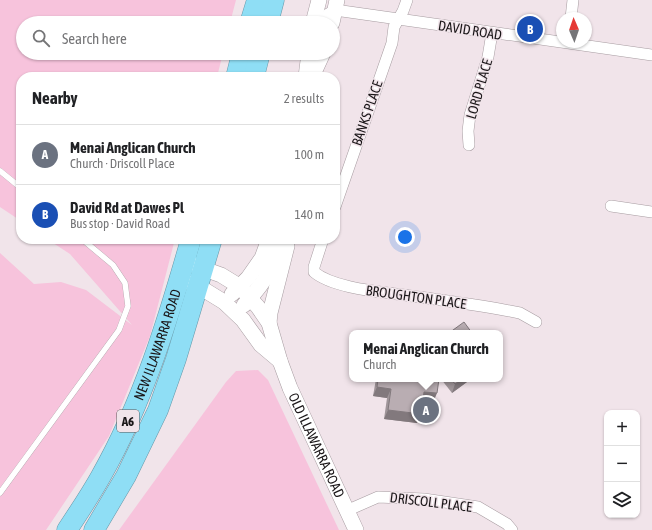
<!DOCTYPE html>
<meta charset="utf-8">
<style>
:root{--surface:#fff;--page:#f6f6f6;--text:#202124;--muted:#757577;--line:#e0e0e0;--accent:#7c3aed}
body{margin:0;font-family:"Asap Condensed",sans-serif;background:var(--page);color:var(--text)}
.controls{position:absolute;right:12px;bottom:12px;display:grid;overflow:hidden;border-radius:8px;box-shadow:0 1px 3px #0004}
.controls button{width:36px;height:36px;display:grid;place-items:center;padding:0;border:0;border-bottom:1px solid var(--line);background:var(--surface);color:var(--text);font:20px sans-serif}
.compass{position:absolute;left:556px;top:12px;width:36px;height:36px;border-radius:50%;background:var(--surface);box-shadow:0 1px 3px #0004;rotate:358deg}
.you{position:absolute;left:405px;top:237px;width:14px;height:14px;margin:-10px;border:3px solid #fff;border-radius:50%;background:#1a73e8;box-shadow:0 0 0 6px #1a73e833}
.badge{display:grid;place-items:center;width:26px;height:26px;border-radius:50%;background:var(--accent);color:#fff;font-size:13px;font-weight:700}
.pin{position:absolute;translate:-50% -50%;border:2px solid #fff;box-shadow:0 1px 4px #0006}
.popup{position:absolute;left:349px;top:330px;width:154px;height:52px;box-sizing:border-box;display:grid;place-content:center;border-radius:8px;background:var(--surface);filter:drop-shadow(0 1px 3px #0005);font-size:13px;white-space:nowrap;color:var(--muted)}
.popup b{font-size:15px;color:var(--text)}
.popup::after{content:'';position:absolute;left:50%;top:100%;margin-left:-8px;border:8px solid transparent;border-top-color:var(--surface)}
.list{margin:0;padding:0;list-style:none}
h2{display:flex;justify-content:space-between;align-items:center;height:52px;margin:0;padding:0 16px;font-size:17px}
h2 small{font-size:13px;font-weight:400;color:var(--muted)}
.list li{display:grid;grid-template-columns:26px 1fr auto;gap:12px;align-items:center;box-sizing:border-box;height:60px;padding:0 16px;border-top:1px solid var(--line)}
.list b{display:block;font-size:15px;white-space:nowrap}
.list p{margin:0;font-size:13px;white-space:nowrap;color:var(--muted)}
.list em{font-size:13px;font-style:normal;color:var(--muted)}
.icon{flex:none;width:22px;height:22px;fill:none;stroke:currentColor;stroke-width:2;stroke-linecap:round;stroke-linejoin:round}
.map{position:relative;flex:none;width:652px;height:530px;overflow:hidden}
.search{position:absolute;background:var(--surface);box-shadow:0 1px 3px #0004;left:16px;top:16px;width:324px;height:44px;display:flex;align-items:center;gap:10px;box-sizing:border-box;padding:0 14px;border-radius:22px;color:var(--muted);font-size:15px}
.panel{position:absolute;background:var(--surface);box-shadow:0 1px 3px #0004;left:16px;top:72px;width:324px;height:172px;border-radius:16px}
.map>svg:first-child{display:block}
</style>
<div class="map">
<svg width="652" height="530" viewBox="0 0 652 530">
<rect width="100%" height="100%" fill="#f1e4ea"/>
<!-- green -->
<g fill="#f7c3dc">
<polygon points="0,0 236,0 230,23 23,23 23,53 223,53 217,77 21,77 21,221 0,207"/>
<polygon points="47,239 175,239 150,336 109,436 46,530 0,530 0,253 34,284 61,282 86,290 132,325 70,254"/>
<polygon points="258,370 268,380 339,530 119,530 226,382 236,371"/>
</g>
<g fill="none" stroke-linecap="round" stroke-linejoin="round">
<defs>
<g id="lane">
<polyline points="0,171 21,188"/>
<polyline points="0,493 119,330 128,306 125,283 113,265 82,239"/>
</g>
<g id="street">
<polyline points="571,18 573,0"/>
<polyline points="322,23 328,14 335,10 652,55"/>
<polyline points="469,145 468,131 470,115 488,57 492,33"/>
<polyline points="611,206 652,212"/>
<polyline points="335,207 392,43 394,27 403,11 407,0"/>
<path d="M323,239L314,267V272C334,289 385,292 411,296C441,300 470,304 499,309L520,313L536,322"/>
<polyline points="346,511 378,497 424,499 478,507 507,524 512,530"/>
</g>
<g id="secondary">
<polyline points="313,23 319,0"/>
<polyline points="332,23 337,0"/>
<polyline points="306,77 309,53"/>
<polyline points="312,77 323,53"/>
<path id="s1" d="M193,265L221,275L239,286L258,307L269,323L280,361L290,388L356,530"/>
<polyline points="190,283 198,286 224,302 243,320 261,345 280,361"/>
<polyline points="232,294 248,278 262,258 269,239"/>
<path d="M244,305C265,282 273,270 279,239"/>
<polyline points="269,323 270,313 287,246"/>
</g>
<g id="highway">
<polyline points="250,23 257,0"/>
<polyline points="268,23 274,0"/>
<polyline points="236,77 242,53"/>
<polyline points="254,77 260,53"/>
<path id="s2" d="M67,530C79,512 91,494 101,476C143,402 168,320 191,239"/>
<polyline points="94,530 126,476 158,410 176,359 212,239"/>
</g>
</defs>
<!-- lane casing -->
<use href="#lane" stroke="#a79ca1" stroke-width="6"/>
<!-- street casing -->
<use href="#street" stroke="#a79ca1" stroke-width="12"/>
<!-- secondary casing -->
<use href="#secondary" stroke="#a79ca1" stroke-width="16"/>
<!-- highway casing -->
<use href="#highway" stroke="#6698a8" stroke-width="21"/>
<!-- lane -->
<use href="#lane" stroke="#fff" stroke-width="5.5"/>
<!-- street -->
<use href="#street" stroke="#fff" stroke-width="11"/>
<!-- secondary -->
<use href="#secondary" stroke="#fff" stroke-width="15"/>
<!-- highway -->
<use href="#highway" stroke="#8fdef5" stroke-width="20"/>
</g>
<!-- wall -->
<g fill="#9f9599">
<polygon points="376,379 439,379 433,403 422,401 421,414 417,423 384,419 387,398 373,396"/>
<polygon points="441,379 471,379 452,393"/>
</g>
<!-- shaded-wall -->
<g fill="#82797d">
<polygon points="462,379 471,379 452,393 455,384"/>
<polygon points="377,387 391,389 387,398 373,396"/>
<polygon points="424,392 437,393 433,403 420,401"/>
<polygon points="388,410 421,414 417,423 384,419"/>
</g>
<!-- building -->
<g fill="#b9adb2" stroke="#82797d">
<polygon points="464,322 472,333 449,333"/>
<polygon points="378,379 439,379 437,393 424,392 421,414 388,410 391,389 377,387"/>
<polygon points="451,379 462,379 455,384"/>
</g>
<g text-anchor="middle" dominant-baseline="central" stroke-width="3" stroke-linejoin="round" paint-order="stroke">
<!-- shield labels -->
<rect fill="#f1e4ea" stroke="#5a5457" stroke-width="1" x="117" y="410" width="22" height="22" rx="3"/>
<g font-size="13" font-weight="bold" fill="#1a1618">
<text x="128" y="421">A6</text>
</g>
<!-- street labels -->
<g font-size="14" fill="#1a1618" stroke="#f1e4ea">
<text transform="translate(470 30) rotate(9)">DAVID ROAD</text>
<text transform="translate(479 89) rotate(-74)">LORD PLACE</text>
<text transform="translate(367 113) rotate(-71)">BANKS PLACE</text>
<text transform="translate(416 297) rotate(8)">BROUGHTON PLACE</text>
<text stroke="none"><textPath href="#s2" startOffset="207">NEW ILLAWARRA ROAD</textPath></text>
<text stroke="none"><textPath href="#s1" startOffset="230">OLD ILLAWARRA ROAD</textPath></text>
<text transform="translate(431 502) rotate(7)">DRISCOLL PLACE</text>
</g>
</g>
</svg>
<div class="controls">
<button>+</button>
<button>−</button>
<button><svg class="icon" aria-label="layers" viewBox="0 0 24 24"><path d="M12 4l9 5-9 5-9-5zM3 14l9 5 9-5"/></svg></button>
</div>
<svg class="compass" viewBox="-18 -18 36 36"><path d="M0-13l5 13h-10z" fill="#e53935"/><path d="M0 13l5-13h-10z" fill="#757577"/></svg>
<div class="you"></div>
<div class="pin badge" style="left:426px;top:410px;background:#6b7280">A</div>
<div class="popup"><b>Menai Anglican Church</b>Church</div>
<div class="pin badge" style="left:530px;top:29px;background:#1a4fb4">B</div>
<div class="search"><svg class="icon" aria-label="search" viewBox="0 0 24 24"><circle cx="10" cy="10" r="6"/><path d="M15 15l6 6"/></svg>Search here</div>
<section class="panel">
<h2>Nearby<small>2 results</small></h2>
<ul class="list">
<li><span class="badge" style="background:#6b7280">A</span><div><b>Menai Anglican Church</b><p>Church · Driscoll Place</p></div><em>100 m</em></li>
<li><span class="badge" style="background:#1a4fb4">B</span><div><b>David Rd at Dawes Pl</b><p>Bus stop · David Road</p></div><em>140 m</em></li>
</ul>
</section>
</div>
